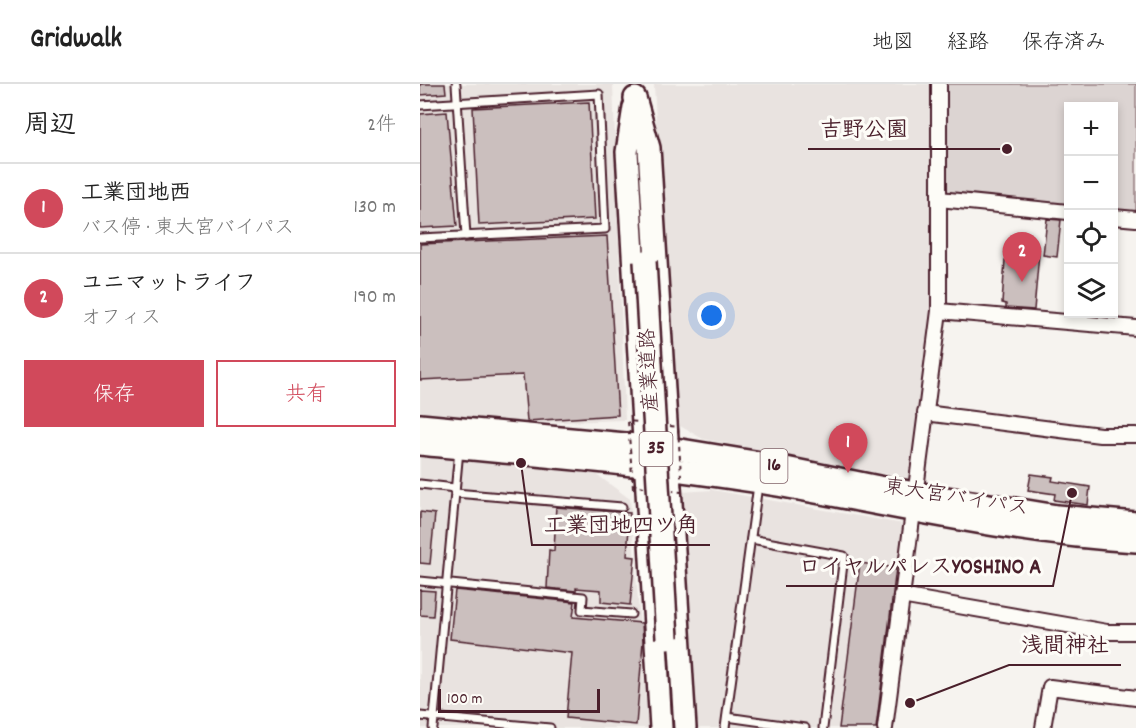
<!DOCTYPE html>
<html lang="ja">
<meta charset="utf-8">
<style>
:root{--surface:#fff;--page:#f6f6f6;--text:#222;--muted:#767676;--line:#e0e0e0;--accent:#d1495b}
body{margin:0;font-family:Dekko,"Klee One",sans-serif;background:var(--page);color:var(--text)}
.controls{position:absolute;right:18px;top:18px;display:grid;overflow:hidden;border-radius:0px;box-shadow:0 3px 9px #0003}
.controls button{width:54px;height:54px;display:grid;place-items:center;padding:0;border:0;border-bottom:2px solid var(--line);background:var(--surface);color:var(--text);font:30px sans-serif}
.scale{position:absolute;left:18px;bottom:15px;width:162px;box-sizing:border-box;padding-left:6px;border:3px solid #4a1f2b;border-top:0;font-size:16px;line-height:21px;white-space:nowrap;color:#4a1f2b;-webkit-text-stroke:4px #fdfcf7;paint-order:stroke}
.you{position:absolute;left:292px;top:232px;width:21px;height:21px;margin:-15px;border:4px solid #fff;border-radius:50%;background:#1a73e8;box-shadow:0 0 0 9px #1a73e833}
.badge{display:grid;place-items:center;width:39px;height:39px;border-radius:50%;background:var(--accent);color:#fff;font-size:20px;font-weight:700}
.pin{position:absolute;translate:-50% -50px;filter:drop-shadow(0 2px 3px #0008)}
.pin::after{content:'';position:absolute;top:32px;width:21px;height:18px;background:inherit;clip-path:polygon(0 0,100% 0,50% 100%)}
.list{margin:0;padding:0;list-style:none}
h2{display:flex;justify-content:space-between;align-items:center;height:78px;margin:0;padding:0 24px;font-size:26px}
h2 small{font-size:20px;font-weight:400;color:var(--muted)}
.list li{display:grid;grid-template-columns:39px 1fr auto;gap:18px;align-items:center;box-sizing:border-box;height:90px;padding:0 24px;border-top:2px solid var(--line)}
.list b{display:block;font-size:22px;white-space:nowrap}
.list p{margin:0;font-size:20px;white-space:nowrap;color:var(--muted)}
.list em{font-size:20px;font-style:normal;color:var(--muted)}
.actions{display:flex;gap:12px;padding:18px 24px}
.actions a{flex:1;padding:14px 0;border:2px solid var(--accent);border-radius:0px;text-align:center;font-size:21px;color:var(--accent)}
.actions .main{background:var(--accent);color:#fff}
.icon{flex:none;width:33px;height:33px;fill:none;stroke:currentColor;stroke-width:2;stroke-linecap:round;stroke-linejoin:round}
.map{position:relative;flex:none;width:716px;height:644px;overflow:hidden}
header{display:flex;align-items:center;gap:36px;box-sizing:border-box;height:84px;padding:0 30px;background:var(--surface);border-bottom:2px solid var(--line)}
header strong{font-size:28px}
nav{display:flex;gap:33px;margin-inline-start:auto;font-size:21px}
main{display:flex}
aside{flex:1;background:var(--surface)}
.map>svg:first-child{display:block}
</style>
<header>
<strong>Gridwalk</strong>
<nav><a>地図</a><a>経路</a><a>保存済み</a></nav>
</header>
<main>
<aside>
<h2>周辺<small>2件</small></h2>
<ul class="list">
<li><span class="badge">1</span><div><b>工業団地西</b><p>バス停 · 東大宮バイパス</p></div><em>130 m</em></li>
<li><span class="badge">2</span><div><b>ユニマットライフ</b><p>オフィス</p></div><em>190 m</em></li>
</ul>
<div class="actions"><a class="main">保存</a><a>共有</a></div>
</aside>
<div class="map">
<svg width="716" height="644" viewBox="0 0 716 644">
<rect width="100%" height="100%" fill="#f6f3ef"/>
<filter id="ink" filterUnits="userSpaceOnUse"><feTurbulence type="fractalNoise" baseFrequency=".0167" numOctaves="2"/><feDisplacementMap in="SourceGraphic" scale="12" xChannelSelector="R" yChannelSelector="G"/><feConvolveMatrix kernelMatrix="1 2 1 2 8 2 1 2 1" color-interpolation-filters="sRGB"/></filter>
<g filter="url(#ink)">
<!-- built -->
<g fill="#e9e3e0">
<polygon points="0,0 193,0 205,336 82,340 0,331"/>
<polygon points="234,0 516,0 513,226 491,395 283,355 260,342 248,263"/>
<polygon points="0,373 176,390 210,415 228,644 0,644"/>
<polygon points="293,406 483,440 459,644 272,644 261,408"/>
</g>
<!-- green -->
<polygon fill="#dcd4d2" stroke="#937a7e" stroke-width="1.5" points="526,0 716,0 716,130 694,128 694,22 648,22 648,124 528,112 525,108"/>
<!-- building -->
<g fill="#cbbfbe" stroke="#4a1f2b" stroke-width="1.5">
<polygon points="0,0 25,0 26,9 0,11"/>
<polygon points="169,18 175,135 59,141 53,24"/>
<polygon points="27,28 37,142 0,144 0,30"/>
<polygon points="627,135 641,136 637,173 623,171"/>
<polygon points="187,152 198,331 107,337 103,291 0,296 0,160"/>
<polygon points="592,166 619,169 614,226 586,224 586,220 582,219 585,176 591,176"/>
<polygon points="611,390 633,393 632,397 670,403 668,421 634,416 635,410 608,406"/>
<polygon points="136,423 210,429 207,472 215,473 210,521 181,518 181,506 156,504 156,507 127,504 129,466 134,467 135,447 131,447 131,437 135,437"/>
<polygon points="0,428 15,430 10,480 0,479"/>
<polygon points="440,479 476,484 465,573 456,644 419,644"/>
<polygon points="0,506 15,507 13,532 0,531"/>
<polygon points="35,506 155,518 153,533 222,539 223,558 216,641 146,634 152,569 30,555"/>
</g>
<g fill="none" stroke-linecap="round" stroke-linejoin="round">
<defs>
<g id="service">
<polyline points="36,0 46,152"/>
<polyline points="0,21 179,10 185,145 0,154"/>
<polyline points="0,400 35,404"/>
<polyline points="35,409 202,423"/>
<polyline points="331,455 424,472 403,644"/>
<polyline points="0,497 163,513 162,526 211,530"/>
<polyline points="0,632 130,644"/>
<polyline points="307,633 385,644"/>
<polyline points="13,644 39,366"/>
<polyline points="305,644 338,401"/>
</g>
<g id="minor">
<polyline points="519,115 648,128"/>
<polyline points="694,133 716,135"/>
<polyline points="519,227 716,244"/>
<polyline points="505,329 680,351 716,351"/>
<polyline points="481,512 687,548 716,548"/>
<polyline points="465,644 519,227 519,0"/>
<polyline points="623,644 630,603 716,614"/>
</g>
<g id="primary">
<polyline points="215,14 229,64 265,644"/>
<polyline points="214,23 207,68 241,644"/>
</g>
<g id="trunk">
<polyline points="0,341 249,364 341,379 459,403 637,432 716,439"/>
<path d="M0,360C113,371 227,380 339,398C465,419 588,450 716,457"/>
</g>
</defs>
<!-- service casing -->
<use href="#service" stroke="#4a1f2b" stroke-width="11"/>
<!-- minor casing -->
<use href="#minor" stroke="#4a1f2b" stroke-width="18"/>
<!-- primary casing -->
<use href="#primary" stroke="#4a1f2b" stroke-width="26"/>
<!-- trunk casing -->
<use href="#trunk" stroke="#4a1f2b" stroke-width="26"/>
<!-- service -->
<use href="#service" stroke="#fdfcf7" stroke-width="7"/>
<!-- minor -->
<use href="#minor" stroke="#fdfcf7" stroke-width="14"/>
<!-- primary -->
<use href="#primary" stroke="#fdfcf7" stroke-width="21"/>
<!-- trunk -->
<use href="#trunk" stroke="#fdfcf7" stroke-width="21"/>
<defs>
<polyline id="primary-bridge" points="225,177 247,554"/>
</defs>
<!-- primary-bridge casing -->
<use href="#primary-bridge" stroke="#4a1f2b" stroke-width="26" stroke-linecap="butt"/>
<!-- path-bridge -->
<g stroke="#4a1f2b" stroke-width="2" stroke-dasharray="4.5 4.5" stroke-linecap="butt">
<polyline points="250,342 258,343 262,408 253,407"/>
<polyline points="212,400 224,403"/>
<polyline points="213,405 208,337 218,338"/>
</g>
<!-- primary-bridge -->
<use href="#primary-bridge" stroke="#fdfcf7" stroke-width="21"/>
</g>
</g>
<g text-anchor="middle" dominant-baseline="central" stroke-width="6" stroke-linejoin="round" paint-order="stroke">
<!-- shield labels -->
<g fill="#fdfcf7" stroke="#806168" stroke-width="1.5">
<rect x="219.5" y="348" width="33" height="34" rx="4.5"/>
<rect x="340.5" y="365" width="27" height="34" rx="4.5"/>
</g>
<g font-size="20" font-weight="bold" fill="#4a1f2b">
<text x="236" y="365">35</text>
<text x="354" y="382">16</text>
</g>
<!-- street labels -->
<g font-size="21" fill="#4a1f2b" stroke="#fdfcf7">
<text transform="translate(231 286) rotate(-93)">産業道路</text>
<text transform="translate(536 415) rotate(9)">東大宮バイパス</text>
</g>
</g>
<!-- callouts -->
<path fill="none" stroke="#4a1f2b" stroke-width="2" d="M587 65L500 65H388M101 379L112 461H290M652 409L633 502H366M490 619L589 581H701"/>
<g fill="#4a1f2b" stroke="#fdfcf7" stroke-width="2">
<circle cx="587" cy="65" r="6"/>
<circle cx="101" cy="379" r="6"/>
<circle cx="652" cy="409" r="6"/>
<circle cx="490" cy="619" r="6"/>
</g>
<g font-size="22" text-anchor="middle" font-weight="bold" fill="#4a1f2b" stroke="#fdfcf7" stroke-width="6" stroke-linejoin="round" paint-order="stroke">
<text x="444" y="52">吉野公園</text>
<text x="201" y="448">工業団地四ツ角</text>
<text x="500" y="489">ロイヤルパレスYOSHINO A</text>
<text x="645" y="568">浅間神社</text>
</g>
</svg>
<div class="controls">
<button>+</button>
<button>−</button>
<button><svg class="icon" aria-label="locate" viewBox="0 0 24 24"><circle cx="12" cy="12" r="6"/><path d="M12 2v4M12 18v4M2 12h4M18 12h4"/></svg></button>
<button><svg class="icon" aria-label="layers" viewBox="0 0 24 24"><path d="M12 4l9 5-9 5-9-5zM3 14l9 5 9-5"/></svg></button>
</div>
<div class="scale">100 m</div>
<div class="you"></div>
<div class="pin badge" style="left:428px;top:389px">1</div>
<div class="pin badge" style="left:602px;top:198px">2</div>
</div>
</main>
